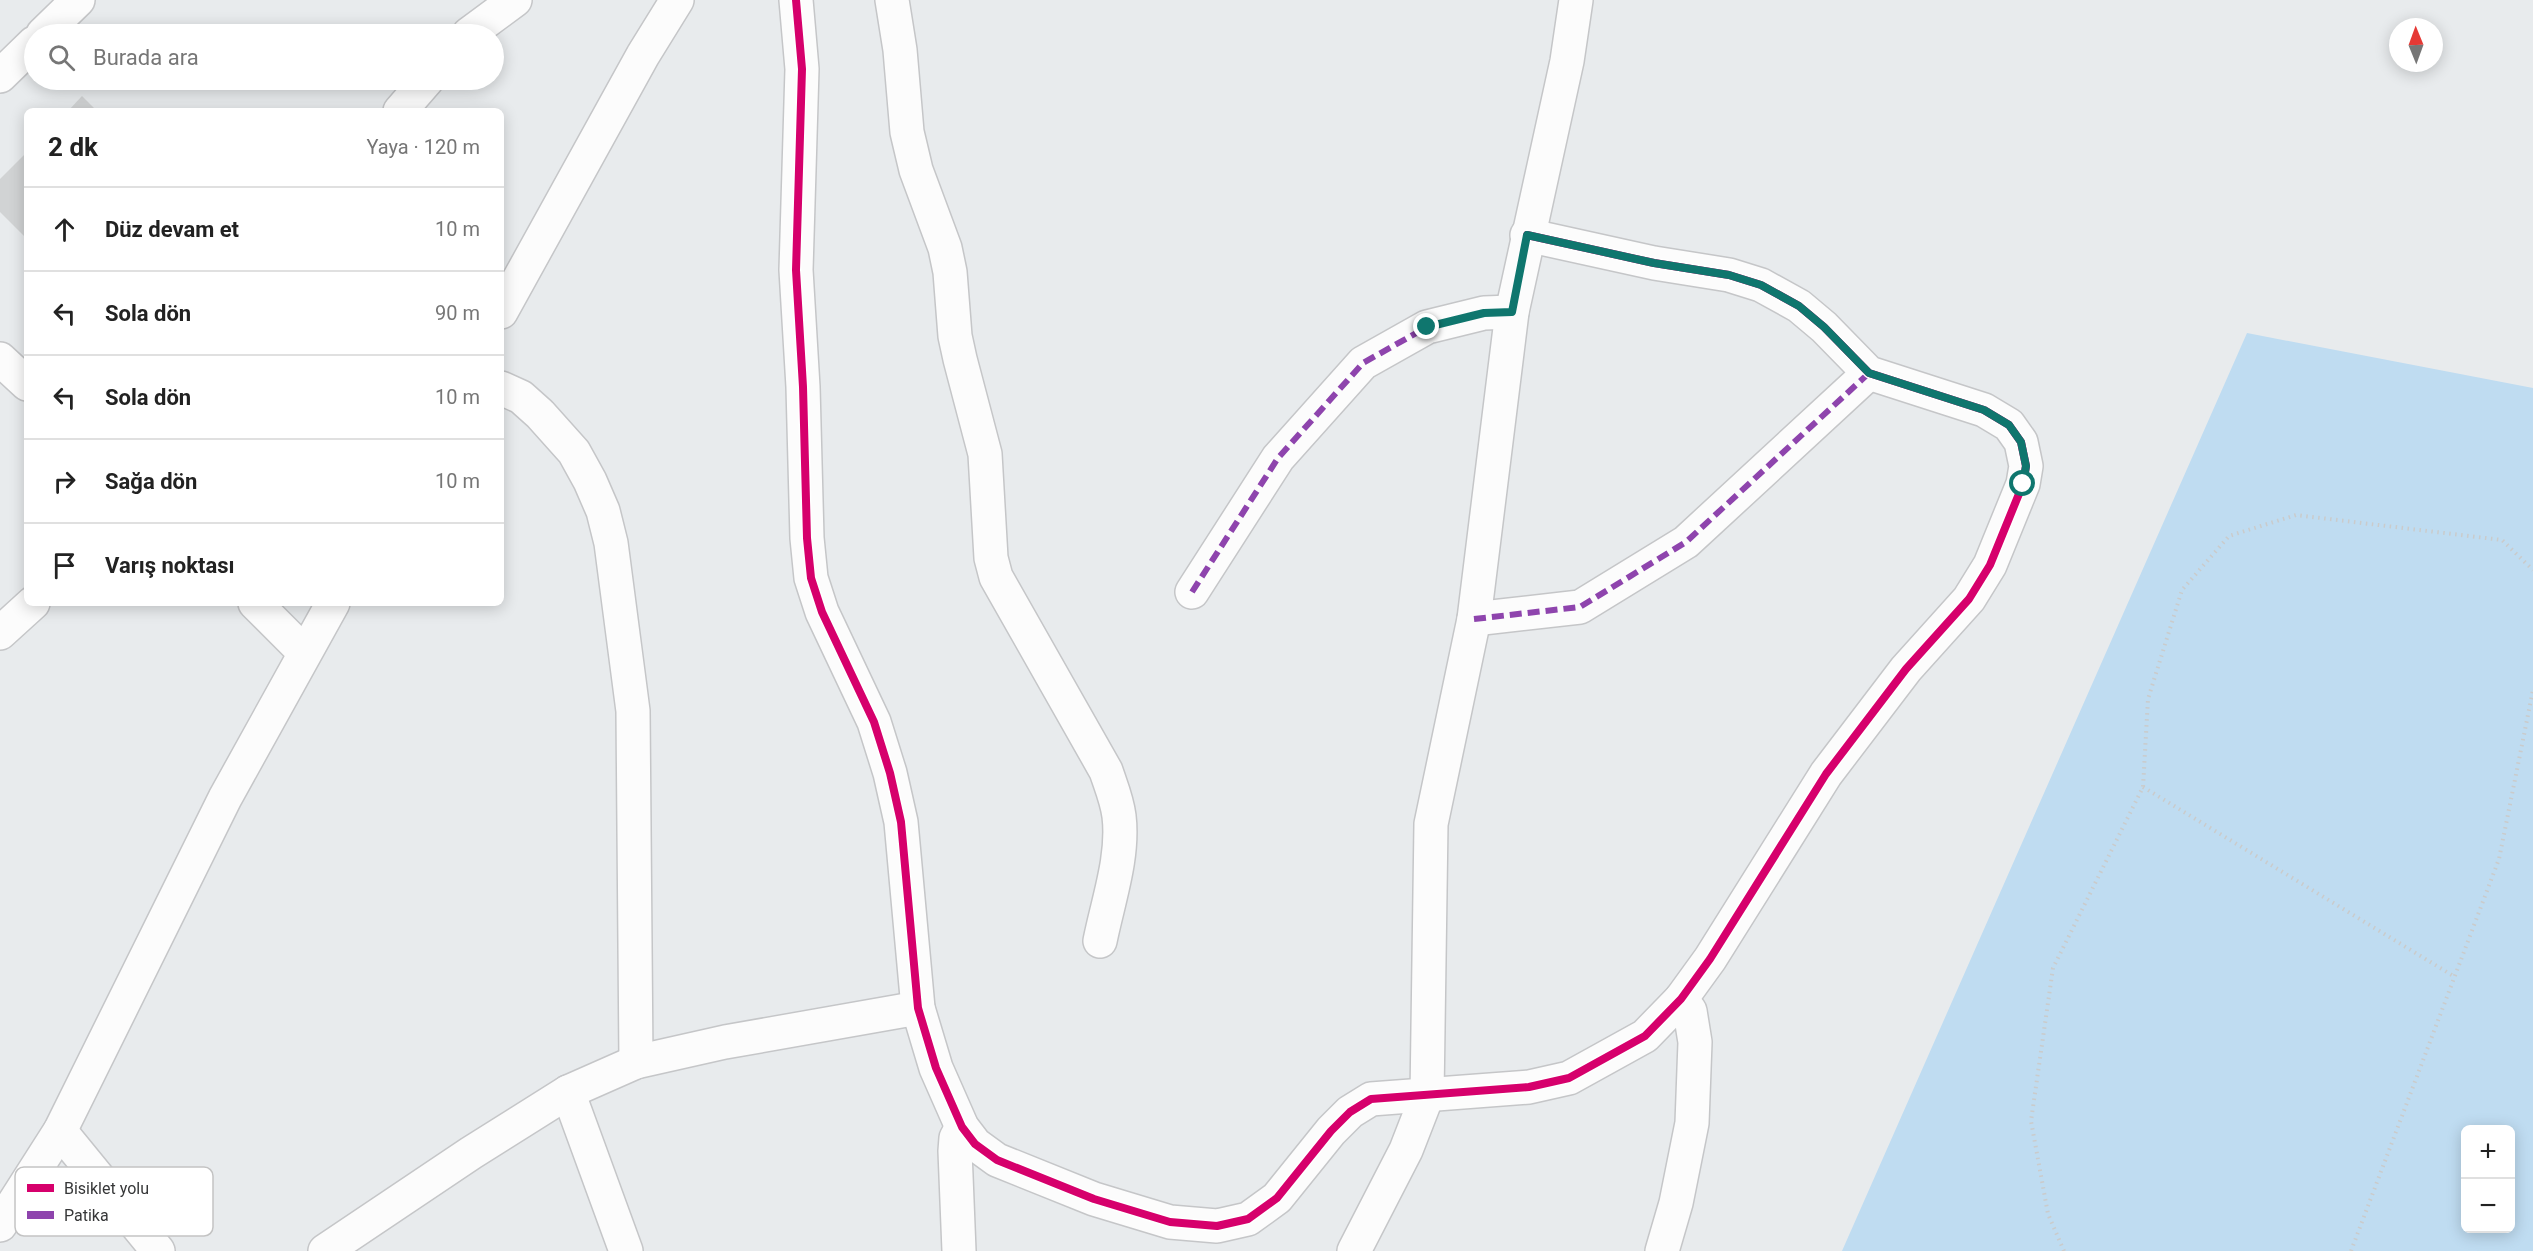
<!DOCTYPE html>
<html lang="tr">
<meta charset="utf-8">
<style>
:root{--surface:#fff;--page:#f2f2f2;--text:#222;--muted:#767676;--line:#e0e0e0}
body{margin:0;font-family:Roboto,sans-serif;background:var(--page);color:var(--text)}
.controls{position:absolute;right:18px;bottom:18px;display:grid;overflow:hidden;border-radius:9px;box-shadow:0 3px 15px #0003}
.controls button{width:54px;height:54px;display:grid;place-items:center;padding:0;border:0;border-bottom:2px solid var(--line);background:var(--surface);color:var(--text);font:30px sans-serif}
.compass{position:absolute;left:2389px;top:18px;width:54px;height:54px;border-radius:50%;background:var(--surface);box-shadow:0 3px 15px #0003;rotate:359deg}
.stop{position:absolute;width:18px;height:18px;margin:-14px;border:4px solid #0f766e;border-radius:50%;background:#fff}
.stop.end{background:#0f766e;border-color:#fff;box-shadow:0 2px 6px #0008}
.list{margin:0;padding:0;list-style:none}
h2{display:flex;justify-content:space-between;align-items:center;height:78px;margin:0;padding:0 24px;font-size:26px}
h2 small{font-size:20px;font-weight:400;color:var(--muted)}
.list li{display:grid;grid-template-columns:39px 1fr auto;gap:18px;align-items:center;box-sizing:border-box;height:84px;padding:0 24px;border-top:2px solid var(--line)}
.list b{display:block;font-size:22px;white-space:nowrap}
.list em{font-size:20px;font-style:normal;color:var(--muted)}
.icon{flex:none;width:33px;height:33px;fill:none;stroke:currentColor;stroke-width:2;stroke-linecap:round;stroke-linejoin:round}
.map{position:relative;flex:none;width:2533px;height:1251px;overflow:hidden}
.search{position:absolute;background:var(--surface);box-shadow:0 3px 15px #0003;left:24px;top:24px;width:480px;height:66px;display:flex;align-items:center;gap:15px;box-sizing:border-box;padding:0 21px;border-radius:33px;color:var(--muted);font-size:22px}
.panel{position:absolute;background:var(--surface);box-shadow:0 3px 15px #0003;left:24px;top:108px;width:480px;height:498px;border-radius:9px}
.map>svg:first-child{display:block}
</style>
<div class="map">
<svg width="2533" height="1251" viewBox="0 0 2533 1251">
<rect width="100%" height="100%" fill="#e8ebed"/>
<!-- green -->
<path fill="#bfdcf1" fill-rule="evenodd" d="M2247,333L2533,388V1251H1842ZM2466,1130H2510V1228H2466Z"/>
<!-- building -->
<g fill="#d1d3d4">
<polygon points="82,96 97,111 68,111"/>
<polygon points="27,152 27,239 0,212 0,179"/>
</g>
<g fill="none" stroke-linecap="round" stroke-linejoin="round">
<defs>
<g id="minor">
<polyline points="796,0 802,69 796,270 803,387 807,538 811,578 822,612 874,722 890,773 901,822 918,1008 936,1068 962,1127 975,1144 997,1160 1094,1199 1170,1222 1217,1226 1248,1219 1277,1198 1331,1131 1350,1112 1371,1099 1529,1087 1569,1078 1645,1036 1681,999 1710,959 1826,774 1906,669 1969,599 1990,565 2023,484 2026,466 2021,442 2009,425 1984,410 1869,373 1824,327 1799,306 1761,285 1729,275 1654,263 1527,235"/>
<path d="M892,0L900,50L907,132L916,170L945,248L950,272L955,336L960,359L985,454L991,558L996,577L1106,771C1111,786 1117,800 1119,816C1124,857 1108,901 1100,941"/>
<polyline points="43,34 78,0"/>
<polyline points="469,34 515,0"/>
<polyline points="0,76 34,43"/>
<polyline points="400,111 427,80"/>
<polyline points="501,312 643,55 677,0"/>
<polyline points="0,359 27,384"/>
<polyline points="501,388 521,397 540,414 574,452 590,481 603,511 611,543 633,711 636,1062"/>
<polyline points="1192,592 1278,458 1363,363 1427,327 1484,313 1512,312"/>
<polyline points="255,603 304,652"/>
<polyline points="1474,619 1580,607 1686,542 1869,373"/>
<polyline points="0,633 33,603"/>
<polyline points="568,1092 626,1251"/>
<polyline points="60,1131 158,1251"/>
<polyline points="0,1225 60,1131 225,798 333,603"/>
<polyline points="325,1251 471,1153 568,1092 636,1062 725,1042 918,1008"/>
<polyline points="959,1251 955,1151 956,1138 962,1127"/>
<polyline points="1354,1251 1406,1150 1427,1096 1431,824 1474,619 1512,312 1567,61 1576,0"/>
<polyline points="1662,1251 1676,1203 1692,1123 1695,1042 1690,1011 1681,999"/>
</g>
</defs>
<!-- minor casing -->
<use href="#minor" stroke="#c5c6c8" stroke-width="36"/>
<!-- path -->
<g stroke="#cacbcb" stroke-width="4" stroke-dasharray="1.5 4.5" stroke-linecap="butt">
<polyline points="2143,787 2455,977"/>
<polyline points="2064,1251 2048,1214 2031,1121 2053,968 2143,787 2148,699 2182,590 2229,536 2296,515 2502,540 2533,570"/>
<polyline points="2351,1251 2499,859 2533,690"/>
</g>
<!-- minor -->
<use href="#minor" stroke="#fcfcfc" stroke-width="33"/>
<!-- quiet -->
<g stroke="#8e44ad" stroke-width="6" stroke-dasharray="12 6" stroke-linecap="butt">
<polyline points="1192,592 1278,458 1363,363 1427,327 1484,313 1512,312"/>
<polyline points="1474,619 1580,607 1686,542 1869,373"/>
</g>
<defs>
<polyline id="cycleway" points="796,0 802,69 796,270 803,387 807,538 811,578 822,612 874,722 890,773 901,822 918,1008 936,1068 962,1127 975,1144 997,1160 1094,1199 1170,1222 1217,1226 1248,1219 1277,1198 1331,1131 1350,1112 1371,1099 1529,1087 1569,1078 1645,1036 1681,999 1710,959 1826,774 1906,669 1969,599 1990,565 2023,484 2026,466 2021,442 2009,425 1984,410 1869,373 1824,327 1799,306 1761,285 1729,275 1654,263 1527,235"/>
</defs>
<!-- cycleway casing -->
<use href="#cycleway" stroke="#fff" stroke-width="11"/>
<!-- cycleway -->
<use href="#cycleway" stroke="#d6006c" stroke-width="8"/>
</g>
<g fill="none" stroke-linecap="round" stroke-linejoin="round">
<!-- route -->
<polyline stroke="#0f766e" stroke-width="8" points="1427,327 1484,313 1512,312 1527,235 1654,263 1729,275 1761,285 1799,306 1824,327 1869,373 1984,410 2009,425 2021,442 2026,466 2023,484"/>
</g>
<!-- legend -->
<rect x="15" y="1167" width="198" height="69" rx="9" fill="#fff" stroke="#c3c3c3" stroke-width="1.5"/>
<rect x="27" y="1184" width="27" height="8" fill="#d6006c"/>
<rect x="27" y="1211" width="27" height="8" fill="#8e44ad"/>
<g font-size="16" fill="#363738">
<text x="64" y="1194">Bisiklet yolu</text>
<text x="64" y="1221">Patika</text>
</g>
</svg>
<div class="controls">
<button>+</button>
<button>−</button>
</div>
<svg class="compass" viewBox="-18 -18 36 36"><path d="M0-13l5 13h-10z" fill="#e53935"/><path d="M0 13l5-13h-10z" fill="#767676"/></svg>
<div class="stop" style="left:2023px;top:484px"></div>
<div class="stop end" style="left:1427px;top:327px"></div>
<div class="search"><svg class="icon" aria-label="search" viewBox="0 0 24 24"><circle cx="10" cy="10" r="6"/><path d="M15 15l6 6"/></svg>Burada ara</div>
<section class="panel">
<h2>2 dk<small>Yaya · 120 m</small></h2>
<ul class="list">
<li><svg class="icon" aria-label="ahead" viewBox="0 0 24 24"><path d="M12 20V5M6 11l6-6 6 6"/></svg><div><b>Düz devam et</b></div><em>10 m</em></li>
<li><svg class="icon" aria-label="left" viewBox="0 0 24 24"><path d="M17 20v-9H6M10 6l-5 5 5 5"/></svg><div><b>Sola dön</b></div><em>90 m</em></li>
<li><svg class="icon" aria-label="left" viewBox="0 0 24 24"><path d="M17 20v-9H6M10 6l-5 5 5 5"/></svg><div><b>Sola dön</b></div><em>10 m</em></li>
<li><svg class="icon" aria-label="right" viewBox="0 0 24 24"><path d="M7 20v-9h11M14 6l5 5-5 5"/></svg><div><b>Sağa dön</b></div><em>10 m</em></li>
<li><svg class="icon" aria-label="arrive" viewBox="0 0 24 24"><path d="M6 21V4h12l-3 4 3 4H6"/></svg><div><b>Varış noktası</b></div></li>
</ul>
</section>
</div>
